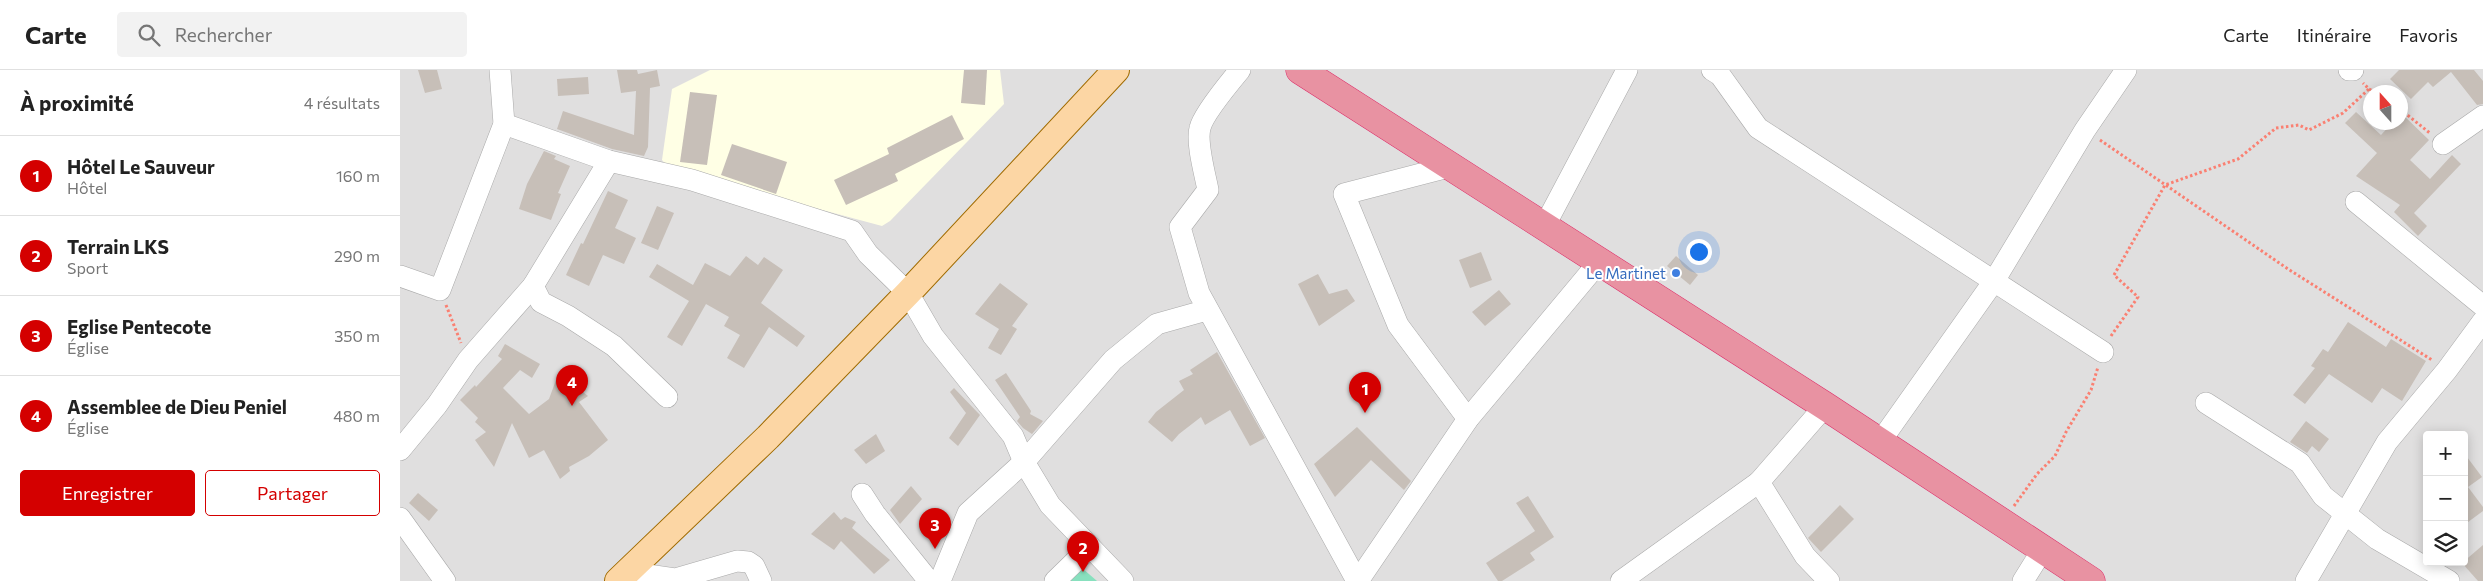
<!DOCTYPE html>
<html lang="fr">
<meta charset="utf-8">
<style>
:root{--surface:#fff;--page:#f2f2f2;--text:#222;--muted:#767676;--line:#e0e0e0;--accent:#d40000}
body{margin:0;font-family:Commissioner,sans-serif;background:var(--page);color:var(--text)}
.controls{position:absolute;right:15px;bottom:15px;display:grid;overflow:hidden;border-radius:5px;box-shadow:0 2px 12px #0003}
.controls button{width:45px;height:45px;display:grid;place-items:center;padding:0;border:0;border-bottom:1px solid var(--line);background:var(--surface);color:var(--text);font:25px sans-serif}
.compass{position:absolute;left:1963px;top:15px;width:45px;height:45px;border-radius:50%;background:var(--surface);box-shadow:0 2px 12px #0003;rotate:339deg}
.you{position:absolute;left:1298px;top:181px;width:18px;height:18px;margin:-12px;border:4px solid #fff;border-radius:50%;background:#1a73e8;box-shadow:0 0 0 8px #1a73e833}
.badge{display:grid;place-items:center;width:32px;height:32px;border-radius:50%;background:var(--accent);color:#fff;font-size:16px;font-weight:700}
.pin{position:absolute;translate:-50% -41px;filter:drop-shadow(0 1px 2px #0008)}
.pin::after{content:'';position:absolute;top:26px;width:18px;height:15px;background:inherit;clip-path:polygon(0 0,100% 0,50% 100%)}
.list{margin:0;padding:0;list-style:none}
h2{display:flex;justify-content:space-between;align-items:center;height:65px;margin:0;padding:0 20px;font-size:21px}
h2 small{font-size:16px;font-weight:400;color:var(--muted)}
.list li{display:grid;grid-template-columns:32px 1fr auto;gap:15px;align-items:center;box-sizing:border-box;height:80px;padding:0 20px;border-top:1px solid var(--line)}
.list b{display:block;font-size:19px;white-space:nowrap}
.list p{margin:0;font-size:16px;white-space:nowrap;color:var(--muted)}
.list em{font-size:16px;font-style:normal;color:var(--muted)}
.actions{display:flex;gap:10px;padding:15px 20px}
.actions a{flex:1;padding:11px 0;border:1px solid var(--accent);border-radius:5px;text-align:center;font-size:18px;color:var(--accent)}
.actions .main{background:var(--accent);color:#fff}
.icon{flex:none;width:28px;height:28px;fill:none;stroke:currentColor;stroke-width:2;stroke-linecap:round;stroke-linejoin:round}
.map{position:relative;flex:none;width:2083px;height:511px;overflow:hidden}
header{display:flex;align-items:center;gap:30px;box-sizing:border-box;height:70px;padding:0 25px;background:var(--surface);border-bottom:1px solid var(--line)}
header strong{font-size:24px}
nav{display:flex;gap:28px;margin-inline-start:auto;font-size:18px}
.search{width:350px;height:45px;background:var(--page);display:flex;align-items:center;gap:12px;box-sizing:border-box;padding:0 18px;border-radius:5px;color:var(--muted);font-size:19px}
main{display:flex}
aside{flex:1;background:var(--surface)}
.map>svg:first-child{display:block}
</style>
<header>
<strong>Carte</strong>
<div class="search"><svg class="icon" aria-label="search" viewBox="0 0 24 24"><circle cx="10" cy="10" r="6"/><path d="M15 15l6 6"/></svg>Rechercher</div>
<nav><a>Carte</a><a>Itinéraire</a><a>Favoris</a></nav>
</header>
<main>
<aside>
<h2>À proximité<small>4 résultats</small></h2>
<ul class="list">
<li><span class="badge">1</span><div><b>Hôtel Le Sauveur</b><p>Hôtel</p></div><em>160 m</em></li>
<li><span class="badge">2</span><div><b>Terrain LKS</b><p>Sport</p></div><em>290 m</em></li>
<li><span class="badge">3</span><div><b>Eglise Pentecote</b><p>Église</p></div><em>350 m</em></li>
<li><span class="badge">4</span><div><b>Assemblee de Dieu Peniel</b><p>Église</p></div><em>480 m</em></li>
</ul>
<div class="actions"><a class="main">Enregistrer</a><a>Partager</a></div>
</aside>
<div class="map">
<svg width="2083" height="511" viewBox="0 0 2083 511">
<rect width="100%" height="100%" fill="#f2efe9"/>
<!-- residential -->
<path fill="#e0dfdf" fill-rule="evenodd" d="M0,0H2083V511H0ZM1970,22H2000V52H1970ZM2027,365H2064V492H2027Z"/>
<!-- education -->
<polygon fill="#ffffe5" points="310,0 600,0 604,34 490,151 482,156 270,99 262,90 272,19"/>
<!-- pitch -->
<polygon fill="#88e0be" points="682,498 697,511 670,511"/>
<!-- building -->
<g fill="#c7bfb8">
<polygon points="18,0 37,0 42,19 25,23"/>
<polygon points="217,0 237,0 238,4 257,0 260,16 250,18 248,77 244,86 212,79 157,59 163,41 234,65 236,21 221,23"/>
<polygon points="564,0 587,0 585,35 561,33"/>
<polygon points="1999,0 2074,0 2083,11 2083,34 2077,35 2051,2 2033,17 2028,12 2011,29 1990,9"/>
<polygon points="188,7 189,24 158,26 157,9"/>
<polygon points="290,22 317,25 307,95 280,92"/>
<polygon points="1956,42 1981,65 1993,52 2000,52 2000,42 2029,70 2010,90 2030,109 2052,85 2061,94 2014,143 2027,156 2018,166 1994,142 2000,135 1956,106 1977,83 1945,53"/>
<polygon points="552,45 564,69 495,104 498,111 446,135 434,110 489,84 487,78"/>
<polygon points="332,74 387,92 376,124 321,105"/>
<polygon points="144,81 156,86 154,89 170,96 158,123 161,124 151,150 119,139 127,114"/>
<polygon points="208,121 228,130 215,158 236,168 224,194 203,185 189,216 166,205 181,173 183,174"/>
<polygon points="257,136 274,143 258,180 241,173"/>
<polygon points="1081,182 1092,210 1070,218 1059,190"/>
<polygon points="346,186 358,195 364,187 383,200 361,233 405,266 397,277 369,257 344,298 327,288 340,265 324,256 329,247 306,234 282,276 267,267 289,231 249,207 257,194 293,215 305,193 330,206"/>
<polygon points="1276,186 1298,205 1290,215 1267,196"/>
<polygon points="918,204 929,224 947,219 955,231 919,256 898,214"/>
<polygon points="600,213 628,234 612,256 617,259 601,285 588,278 599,259 575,244"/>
<polygon points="1099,220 1111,234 1085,256 1072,242"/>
<polygon points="1948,252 1986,277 1991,269 2026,291 2002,331 1982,318 1972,333 1929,304 1905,334 1893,325 1915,298 1911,296 1923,279 1928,282"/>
<polygon points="105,274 140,294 132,308 120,300 103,318 129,344 149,329 156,310 178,318 188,326 179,332 208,370 189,386 169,397 170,401 160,409 144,380 129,388 112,353 94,397 75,370 86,362 75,352 78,348 60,330 75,315 76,317 102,289 98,286"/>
<polygon points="817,282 865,368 850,376 830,340 805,355 801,347 779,364 772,372 748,352 756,342 784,320 779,311 793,304 790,300"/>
<polygon points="606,303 631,341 630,344 643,351 632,364 623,358 617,351 620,347 595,310"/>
<polygon points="554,318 580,345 558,376 549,368 566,343 550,322"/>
<polygon points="1906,351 1929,369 1919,382 1912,376 1907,383 1890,372"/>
<polygon points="957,357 1011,411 1004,420 971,390 935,427 914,394"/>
<polygon points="476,364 485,381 466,394 454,380"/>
<polygon points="2064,383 2082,407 2068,417 2083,437 2083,441 2064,455"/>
<polygon points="511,416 522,429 500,454 490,440"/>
<polygon points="18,423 38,440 29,451 9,433"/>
<polygon points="1128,426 1154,467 1130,483 1135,490 1102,511 1098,511 1086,493 1135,461 1116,433"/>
<polygon points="1440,435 1454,449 1421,482 1408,468"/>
<polygon points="434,442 441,450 445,447 456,452 452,458 490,490 474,504 441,471 434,480 411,464"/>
<polygon points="2083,475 2083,511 2078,511 2062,493"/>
</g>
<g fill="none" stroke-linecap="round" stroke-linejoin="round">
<defs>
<g id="minor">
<path d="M840,0C830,12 803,45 800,58C796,73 805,104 808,120L780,157L799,223L957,511"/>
<polyline points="1312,0 1320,5 1358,58 1703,282"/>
<polyline points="1949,0 1953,0"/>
<polyline points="104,54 209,91 292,110 452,161 468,184 508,223 533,266 613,366 624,392 650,435 723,511"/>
<polyline points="2043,74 2083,46"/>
<polyline points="1052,96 944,124 998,255 1068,349"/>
<polyline points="1956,132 2083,236"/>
<polyline points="1144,157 1227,0"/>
<polyline points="0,206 40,220 104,54 100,0"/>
<polyline points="133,216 141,232 168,246 214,276 267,327"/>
<polyline points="1806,333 1900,393 1923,426 1977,469 2049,511"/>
<polyline points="1425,336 1359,412 1405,486 1429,511"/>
<polyline points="1480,372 1594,211 1685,60 1726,0"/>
<polyline points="0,380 37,335 68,290 133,216 209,91"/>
<polyline points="462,424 475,444 529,511"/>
<polyline points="0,448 45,511"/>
<polyline points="227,502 275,509 337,491 348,492 354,496 361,511"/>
<polyline points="540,511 568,443 624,392 713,290 757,254 807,240"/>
<polyline points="655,511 690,477"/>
<polyline points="958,511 1068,349 1199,192"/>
<polyline points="1221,511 1359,412"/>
<polyline points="1623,511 1643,479"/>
<polyline points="1906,511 1987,372 2047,300 2083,251"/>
</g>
<polyline id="major" points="218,511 368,367 508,223 716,0"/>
<polyline id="highway" points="900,0 1425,336 1691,511"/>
</defs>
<!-- minor casing -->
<use href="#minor" stroke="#a9a9a9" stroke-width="22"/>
<!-- major casing -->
<use href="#major" stroke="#a06b00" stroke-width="28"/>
<!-- highway casing -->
<use href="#highway" stroke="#dc2a67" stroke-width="29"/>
<!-- path -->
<g stroke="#fa8072" stroke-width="3" stroke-dasharray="2.5 2.5" stroke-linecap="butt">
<polyline points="1969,19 1975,22"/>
<polyline points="2000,39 2031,64"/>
<polyline points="1700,70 1888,199 2032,290"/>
<polyline points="46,235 61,273"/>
<polyline points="1711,266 1738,227 1714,205 1765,115 1838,89 1876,58 1899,55 1909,60 1943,43 1969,19 1963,13"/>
<polyline points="1614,436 1637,404 1655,386 1666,362 1691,320 1698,297"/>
</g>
<!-- minor -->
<use href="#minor" stroke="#fff" stroke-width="21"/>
<!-- major -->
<use href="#major" stroke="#fcd6a4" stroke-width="26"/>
<!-- highway -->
<use href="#highway" stroke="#e892a2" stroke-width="28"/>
</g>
<!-- markers -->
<circle fill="#3f7fe0" stroke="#fff" stroke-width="2" cx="1276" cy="203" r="5"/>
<g text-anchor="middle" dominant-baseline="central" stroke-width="4" stroke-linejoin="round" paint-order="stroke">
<!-- shop labels -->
<g font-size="15" fill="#366cbe" stroke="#fff" text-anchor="end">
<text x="1266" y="203">Le Martinet</text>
</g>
</g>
</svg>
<div class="controls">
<button>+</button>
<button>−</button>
<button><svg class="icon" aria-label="layers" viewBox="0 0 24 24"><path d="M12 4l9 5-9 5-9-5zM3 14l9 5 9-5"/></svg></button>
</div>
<svg class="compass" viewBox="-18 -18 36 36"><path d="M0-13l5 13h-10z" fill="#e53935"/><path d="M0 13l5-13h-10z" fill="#767676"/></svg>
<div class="you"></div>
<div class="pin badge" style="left:965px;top:343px">1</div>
<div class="pin badge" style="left:683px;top:502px">2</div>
<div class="pin badge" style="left:535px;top:479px">3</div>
<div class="pin badge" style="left:172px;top:336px">4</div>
</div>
</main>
